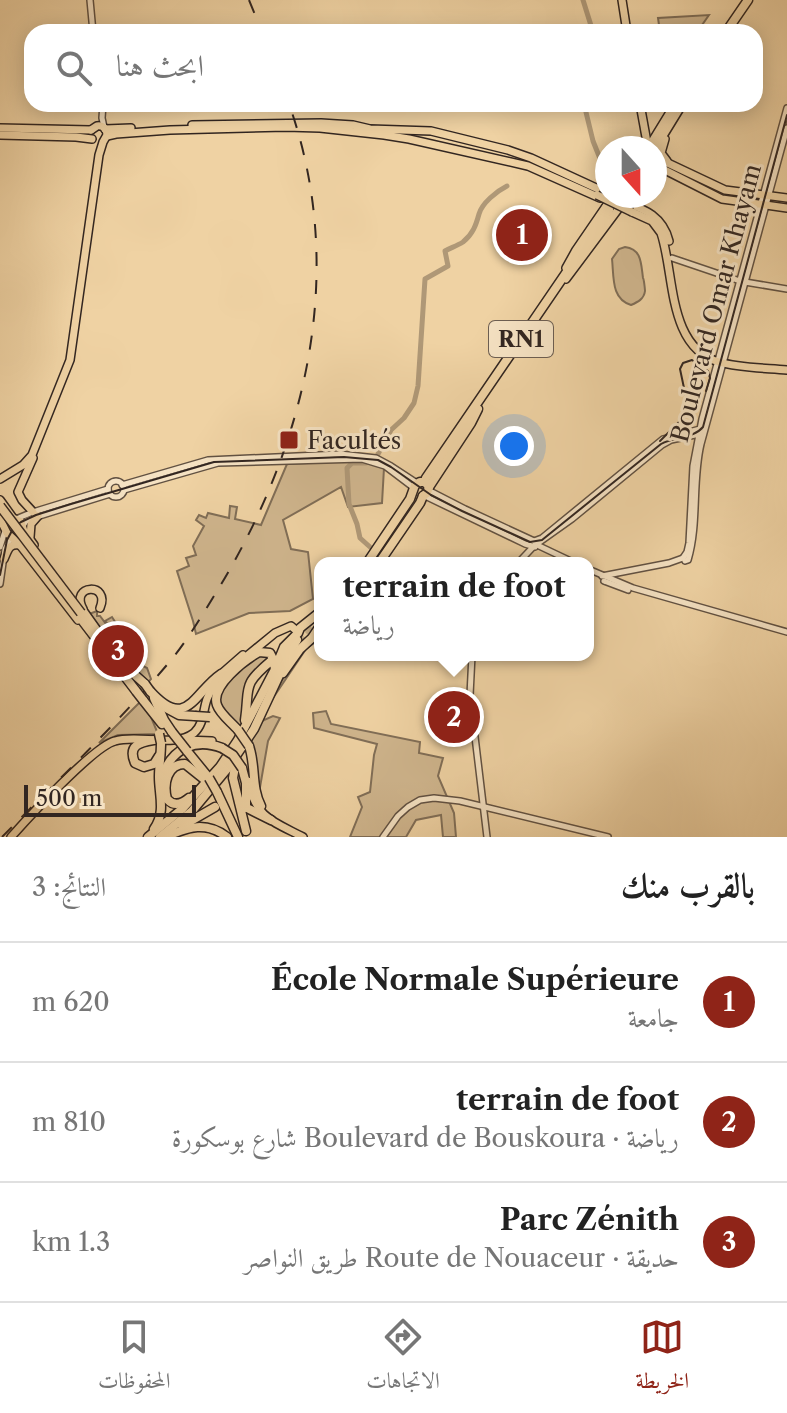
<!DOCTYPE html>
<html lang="ar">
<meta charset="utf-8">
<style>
:root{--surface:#fff;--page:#f6f6f6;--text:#222;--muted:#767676;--line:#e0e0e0;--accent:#8f2418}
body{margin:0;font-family:"Libre Caslon Text",Amiri,serif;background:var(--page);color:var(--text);direction:rtl}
.compass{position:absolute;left:595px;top:136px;width:72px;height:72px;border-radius:50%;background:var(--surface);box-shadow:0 4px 20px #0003;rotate:159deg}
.scale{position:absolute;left:24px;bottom:20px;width:172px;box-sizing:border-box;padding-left:8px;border:4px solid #322621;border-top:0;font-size:22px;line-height:28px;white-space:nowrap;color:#322621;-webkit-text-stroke:6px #f5e2c3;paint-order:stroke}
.you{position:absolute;left:514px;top:446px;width:28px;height:28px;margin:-20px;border:6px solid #fff;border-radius:50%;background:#1a73e8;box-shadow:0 0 0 12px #1a73e833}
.badge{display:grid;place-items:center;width:52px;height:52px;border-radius:50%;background:var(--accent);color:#fff;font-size:26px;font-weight:700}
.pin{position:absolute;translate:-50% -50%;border:4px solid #fff;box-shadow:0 2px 8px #0006}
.popup{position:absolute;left:314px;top:557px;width:280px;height:104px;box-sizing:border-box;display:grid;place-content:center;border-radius:16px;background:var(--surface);filter:drop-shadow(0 2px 6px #0005);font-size:26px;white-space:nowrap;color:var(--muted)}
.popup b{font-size:30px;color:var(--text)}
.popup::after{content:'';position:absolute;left:50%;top:100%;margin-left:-16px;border:16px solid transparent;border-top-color:var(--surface)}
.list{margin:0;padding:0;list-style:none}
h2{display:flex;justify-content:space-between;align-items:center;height:104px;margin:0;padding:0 32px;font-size:34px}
h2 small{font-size:26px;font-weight:400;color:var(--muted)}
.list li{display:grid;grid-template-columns:52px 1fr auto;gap:24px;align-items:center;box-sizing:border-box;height:120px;padding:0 32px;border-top:2px solid var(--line)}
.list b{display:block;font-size:30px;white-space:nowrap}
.list p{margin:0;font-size:26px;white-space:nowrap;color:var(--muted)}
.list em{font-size:26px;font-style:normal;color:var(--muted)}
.icon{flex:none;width:44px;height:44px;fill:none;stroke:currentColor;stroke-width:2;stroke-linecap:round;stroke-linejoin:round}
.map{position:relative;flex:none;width:787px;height:837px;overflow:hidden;direction:ltr}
.search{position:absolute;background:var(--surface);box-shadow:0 4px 20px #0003;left:24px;right:24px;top:24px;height:88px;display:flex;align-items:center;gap:20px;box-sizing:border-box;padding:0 28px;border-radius:24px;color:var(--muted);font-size:30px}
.sheet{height:464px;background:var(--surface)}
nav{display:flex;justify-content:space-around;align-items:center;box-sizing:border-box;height:112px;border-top:2px solid var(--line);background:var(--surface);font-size:22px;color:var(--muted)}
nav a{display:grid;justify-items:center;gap:4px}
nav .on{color:var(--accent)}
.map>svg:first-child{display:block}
</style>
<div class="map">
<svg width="787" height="837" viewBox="0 0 787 837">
<rect width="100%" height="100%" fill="#efd2a3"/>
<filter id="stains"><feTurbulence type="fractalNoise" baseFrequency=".0025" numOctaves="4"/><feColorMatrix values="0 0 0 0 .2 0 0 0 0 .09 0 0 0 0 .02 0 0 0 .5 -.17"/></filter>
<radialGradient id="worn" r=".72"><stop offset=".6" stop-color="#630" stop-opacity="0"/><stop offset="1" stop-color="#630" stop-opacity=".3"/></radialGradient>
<!-- green -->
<g fill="#cfb58d" stroke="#806e57" stroke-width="2">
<polygon points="709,15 700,28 707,32 660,32 658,18"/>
<path d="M625,247C642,249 641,264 643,278C644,279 645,290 645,291C644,299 638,302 631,305C611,299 614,277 612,259L619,249Z"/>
<polygon points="351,461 370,462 384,468 382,503 348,507 341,487 283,520 291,549 308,552 313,599 290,611 249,613 196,634 193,621 177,571 189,566 186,558 196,555 193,546 204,526 196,520 199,515 206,518 208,513 229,518 230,506 237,507 235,519 261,525 287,464"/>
<polygon points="97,611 97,616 100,616 109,628 110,627 105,621 112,617 143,666 147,668 151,679 143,688 102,636 89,614"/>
<path d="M314,643L306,649L271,701L262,721L273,716L280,718L268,741L259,793L251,743L252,739C267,704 284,674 306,644Z"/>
<polygon points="261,653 271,657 253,675 243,721 240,727 218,705 223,685"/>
<polygon points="140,702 151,717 158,734 118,735 99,743"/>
<polygon points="326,711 331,724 420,742 419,753 443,758 438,776 454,813 456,837 443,837 441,815 416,820 406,837 350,837 362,807 358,797 370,792 374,755 377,744 314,728 313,713"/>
</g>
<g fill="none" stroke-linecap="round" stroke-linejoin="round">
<!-- river -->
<g stroke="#af9877" stroke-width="5">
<polyline points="583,0 593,32"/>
<polyline points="584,104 593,141 601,161"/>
<path d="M378,454L391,430L404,418L414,403L418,386L425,279L448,266L445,251C450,248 457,246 463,242C473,234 476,225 479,214C482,203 497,191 507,186"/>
<polyline points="366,463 352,463 347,468 349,504 357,524 360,538 370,547"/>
</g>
<!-- highway-tunnel -->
<polyline stroke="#c9b089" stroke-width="8" stroke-dasharray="8 4" stroke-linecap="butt" points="299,643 315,625"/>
<defs>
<g id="minor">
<polyline points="90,0 93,32"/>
<polyline points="103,104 102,118 104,127"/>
<polyline points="672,258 740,281"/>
<polyline points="745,282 787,289"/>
<circle cx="116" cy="489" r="8"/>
<polyline points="122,485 208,460 340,454 376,458 391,466 417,483"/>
<polyline points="124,490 218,463 362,459 385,466 414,488"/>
<polyline points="428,490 465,509 534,541 537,545 575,563"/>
<polyline points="425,496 525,544 535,547"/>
<polyline points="16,519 33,512 108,489"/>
<polyline points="23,526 26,521 33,518 110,494"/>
<polyline points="534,541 542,538 663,439 700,429"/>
<polyline points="0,547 5,531"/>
<polyline points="683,558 687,552 689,543 693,466 702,419 787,108"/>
<path d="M685,561L688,560C699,523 692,482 701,444L787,128"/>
<polyline points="518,563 534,546 572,519 662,445 671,440 700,434"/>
<polyline points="588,569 633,588 787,632"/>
<polyline points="602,576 669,563 683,558"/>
<polyline points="604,581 628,590"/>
<polyline points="0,584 5,549 12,537"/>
<polyline points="472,655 470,695 487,837"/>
<polyline points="383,837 398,816 408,807 420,800 434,798 460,801 608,837"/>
</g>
<g id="major">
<polyline points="622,0 627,32"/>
<polyline points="640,104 648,148"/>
<polyline points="192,125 321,123 353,125 370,129 431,131 508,150 531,158 607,193"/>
<polyline points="0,128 91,130"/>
<polyline points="105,129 131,128"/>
<polyline points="0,135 76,137 92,139"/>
<polyline points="107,136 116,134 170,130 286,127 320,128 384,135 409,139 528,166 600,198"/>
<polyline points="665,139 661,153 667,161"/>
<polyline points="648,148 675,104"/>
<polyline points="655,157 725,190 787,198"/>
<polyline points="655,165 722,199 787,208"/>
<path d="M606,207L624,202C645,209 663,217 669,241"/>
<path d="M632,212L652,221L661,233C675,274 667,347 719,362C740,368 765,368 787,370"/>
<polyline points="566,268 576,250 613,196"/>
<polyline points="566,279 628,196"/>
<polyline points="33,458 18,492 22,500 33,512"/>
<path d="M0,479L23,465L32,455L70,360L99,155L103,142L107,135C107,129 103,125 97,126L91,130"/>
<polyline points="0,500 13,518 21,522 24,531 34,545"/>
<polyline points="0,519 7,533 20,545 78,620"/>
<polyline points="30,537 31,524 38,516"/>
<path d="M4,559C8,550 9,543 20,545"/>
<polyline points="80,606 97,630 100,638"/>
<path d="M83,609C69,584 111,582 100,608"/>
<polyline points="242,660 275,633 291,626 298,632"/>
<polyline points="219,676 243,655"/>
<polyline points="184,740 212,741"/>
<path d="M248,781C256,818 272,821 303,837"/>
<path d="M11,837C28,818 94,746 115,741C137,734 175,748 194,733C204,724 203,710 207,699C210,691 215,684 221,678"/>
</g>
<g id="highway">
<polyline points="726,32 748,0"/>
<polyline points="655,148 682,104"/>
<polyline points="426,478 609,210"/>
<polyline points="429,487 471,423 478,409"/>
<polyline points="367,563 410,499 415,485 420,482 425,482 429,487 427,493 423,496"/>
<polyline points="379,563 420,503 423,496"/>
<polyline points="78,615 136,691"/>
<polyline points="116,658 145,684"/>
<polyline points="278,670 297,640"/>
<polyline points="283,673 300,649 312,638 320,626"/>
<path d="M150,691C187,732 194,692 221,674"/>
<polyline points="154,698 164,720 172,732"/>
<polyline points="143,700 162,724"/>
<polyline points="166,708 179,715 195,716"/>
<path d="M245,720C250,687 241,686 271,661"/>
<path d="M238,730C231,722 220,714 217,705C210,686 245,660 259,652L270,653L273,659L274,665"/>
<path d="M249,746C256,766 251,787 261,806"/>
<polyline points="187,751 209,778"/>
<path d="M159,756L154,764L144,767L135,763C126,742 145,742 159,739"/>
<polyline points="236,761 233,778 246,831"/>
<polyline points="242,768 246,783 246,808"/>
<path d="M163,775C172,748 196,738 222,748"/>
<polyline points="217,792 238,837"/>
<path d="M189,798C182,804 174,807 167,799C163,784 167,764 185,764L205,780"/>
<polyline points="249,809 271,820"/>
<polyline points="182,826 215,807"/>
<path d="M154,829C166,812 159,795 159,777C159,766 161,755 161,743"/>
<path d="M167,836C189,827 206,821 227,837"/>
<polyline points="148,837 182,809 220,767 238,740 274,671 284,647 298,633 300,628 320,612"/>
<polyline points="160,837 192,811 227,769 254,729 282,669"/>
</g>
</defs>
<!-- minor casing -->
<use href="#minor" stroke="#615142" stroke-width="8"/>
<!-- major casing -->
<use href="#major" stroke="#322621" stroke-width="10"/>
<!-- highway casing -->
<use href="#highway" stroke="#322621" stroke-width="11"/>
<!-- minor -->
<use href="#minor" stroke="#f5e2c3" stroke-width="5"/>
<!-- major -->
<use href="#major" stroke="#efd2a3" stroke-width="7"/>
<!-- highway -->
<use href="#highway" stroke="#efd2a3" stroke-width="8"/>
<!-- tram -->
<g stroke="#322621" stroke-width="2">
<polyline points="688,407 680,369 683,363 692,360 708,371 710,378 706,391"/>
<polyline points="660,441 686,415"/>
<path d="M0,575L7,540L14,527L21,522L36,515L71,504L214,462L344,457L378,460L391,467L431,495L462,511L530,542L542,540L661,444C675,436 693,439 703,427L787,115"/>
</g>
<!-- rail -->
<g stroke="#322621" stroke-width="2" stroke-dasharray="14 14" stroke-linecap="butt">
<polyline points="249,0 262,32"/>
<path d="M2,837C57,781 115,726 166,666C186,643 201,617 217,591C307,444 348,270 289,104"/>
</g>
<defs>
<polyline id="major-bridge" points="597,195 632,212"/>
<g id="highway-bridge">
<polyline points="0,506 81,613"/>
<polyline points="145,684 150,691"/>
<polyline points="136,691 143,700"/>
<polyline points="195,716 210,717"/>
<polyline points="238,730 249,746"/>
<polyline points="172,732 187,751"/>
<polyline points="159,734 161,743"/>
<polyline points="222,748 233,755 242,768"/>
<polyline points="209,778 217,792"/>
</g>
</defs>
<!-- major-bridge casing -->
<use href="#major-bridge" stroke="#322621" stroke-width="10" stroke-linecap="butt"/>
<!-- highway-bridge casing -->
<use href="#highway-bridge" stroke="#322621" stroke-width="11" stroke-linecap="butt"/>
<!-- major-bridge -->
<use href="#major-bridge" stroke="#efd2a3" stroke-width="7"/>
<!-- highway-bridge -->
<use href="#highway-bridge" stroke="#efd2a3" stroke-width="8"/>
</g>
<!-- markers -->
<rect fill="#8f2418" stroke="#f5e2c3" stroke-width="3" x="279" y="430" width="20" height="20" rx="4"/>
<g text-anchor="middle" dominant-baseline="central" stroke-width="6" stroke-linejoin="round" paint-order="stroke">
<!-- shield labels -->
<rect fill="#f5e2c3" stroke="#6c5e52" stroke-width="2" x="489" y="321" width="64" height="36" rx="6"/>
<g font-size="22" font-weight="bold" fill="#322621">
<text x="521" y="339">RN1</text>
</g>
<!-- street labels -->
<g font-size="24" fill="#322621" stroke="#f5e2c3">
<text transform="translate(716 303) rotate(-75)">Boulevard Omar Khayam</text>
</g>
<!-- poi labels -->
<g font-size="24" fill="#322621" stroke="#f5e2c3" text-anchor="start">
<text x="307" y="440">Facultés</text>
</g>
</g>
<rect width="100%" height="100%" filter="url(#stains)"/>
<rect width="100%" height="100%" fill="url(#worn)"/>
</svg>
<svg class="compass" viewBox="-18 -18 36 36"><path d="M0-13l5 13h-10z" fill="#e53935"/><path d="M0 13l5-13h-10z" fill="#767676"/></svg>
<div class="scale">500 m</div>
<div class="you"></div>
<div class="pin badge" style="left:522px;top:235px">1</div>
<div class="pin badge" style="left:454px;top:717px">2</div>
<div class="popup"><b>terrain de foot</b>رياضة</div>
<div class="pin badge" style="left:118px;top:651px">3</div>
<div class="search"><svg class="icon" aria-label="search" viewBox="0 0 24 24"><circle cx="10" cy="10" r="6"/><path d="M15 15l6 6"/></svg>ابحث هنا</div>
</div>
<section class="sheet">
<h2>بالقرب منك<small>النتائج: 3</small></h2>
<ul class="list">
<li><span class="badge">1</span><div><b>École Normale Supérieure</b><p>جامعة</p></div><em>620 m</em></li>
<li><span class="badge">2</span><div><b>terrain de foot</b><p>رياضة · Boulevard de Bouskoura شارع بوسكورة</p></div><em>810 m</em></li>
<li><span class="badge">3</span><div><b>Parc Zénith</b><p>حديقة · Route de Nouaceur طريق النواصر</p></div><em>1.3 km</em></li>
</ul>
</section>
<nav>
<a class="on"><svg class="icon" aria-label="map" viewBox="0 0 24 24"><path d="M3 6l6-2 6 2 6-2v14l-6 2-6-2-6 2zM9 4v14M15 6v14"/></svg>الخريطة</a>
<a><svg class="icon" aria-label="directions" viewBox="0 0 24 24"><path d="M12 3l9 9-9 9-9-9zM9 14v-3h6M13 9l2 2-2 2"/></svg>الاتجاهات</a>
<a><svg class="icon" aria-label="saved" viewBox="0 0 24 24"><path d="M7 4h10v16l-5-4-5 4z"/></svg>المحفوظات</a>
</nav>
